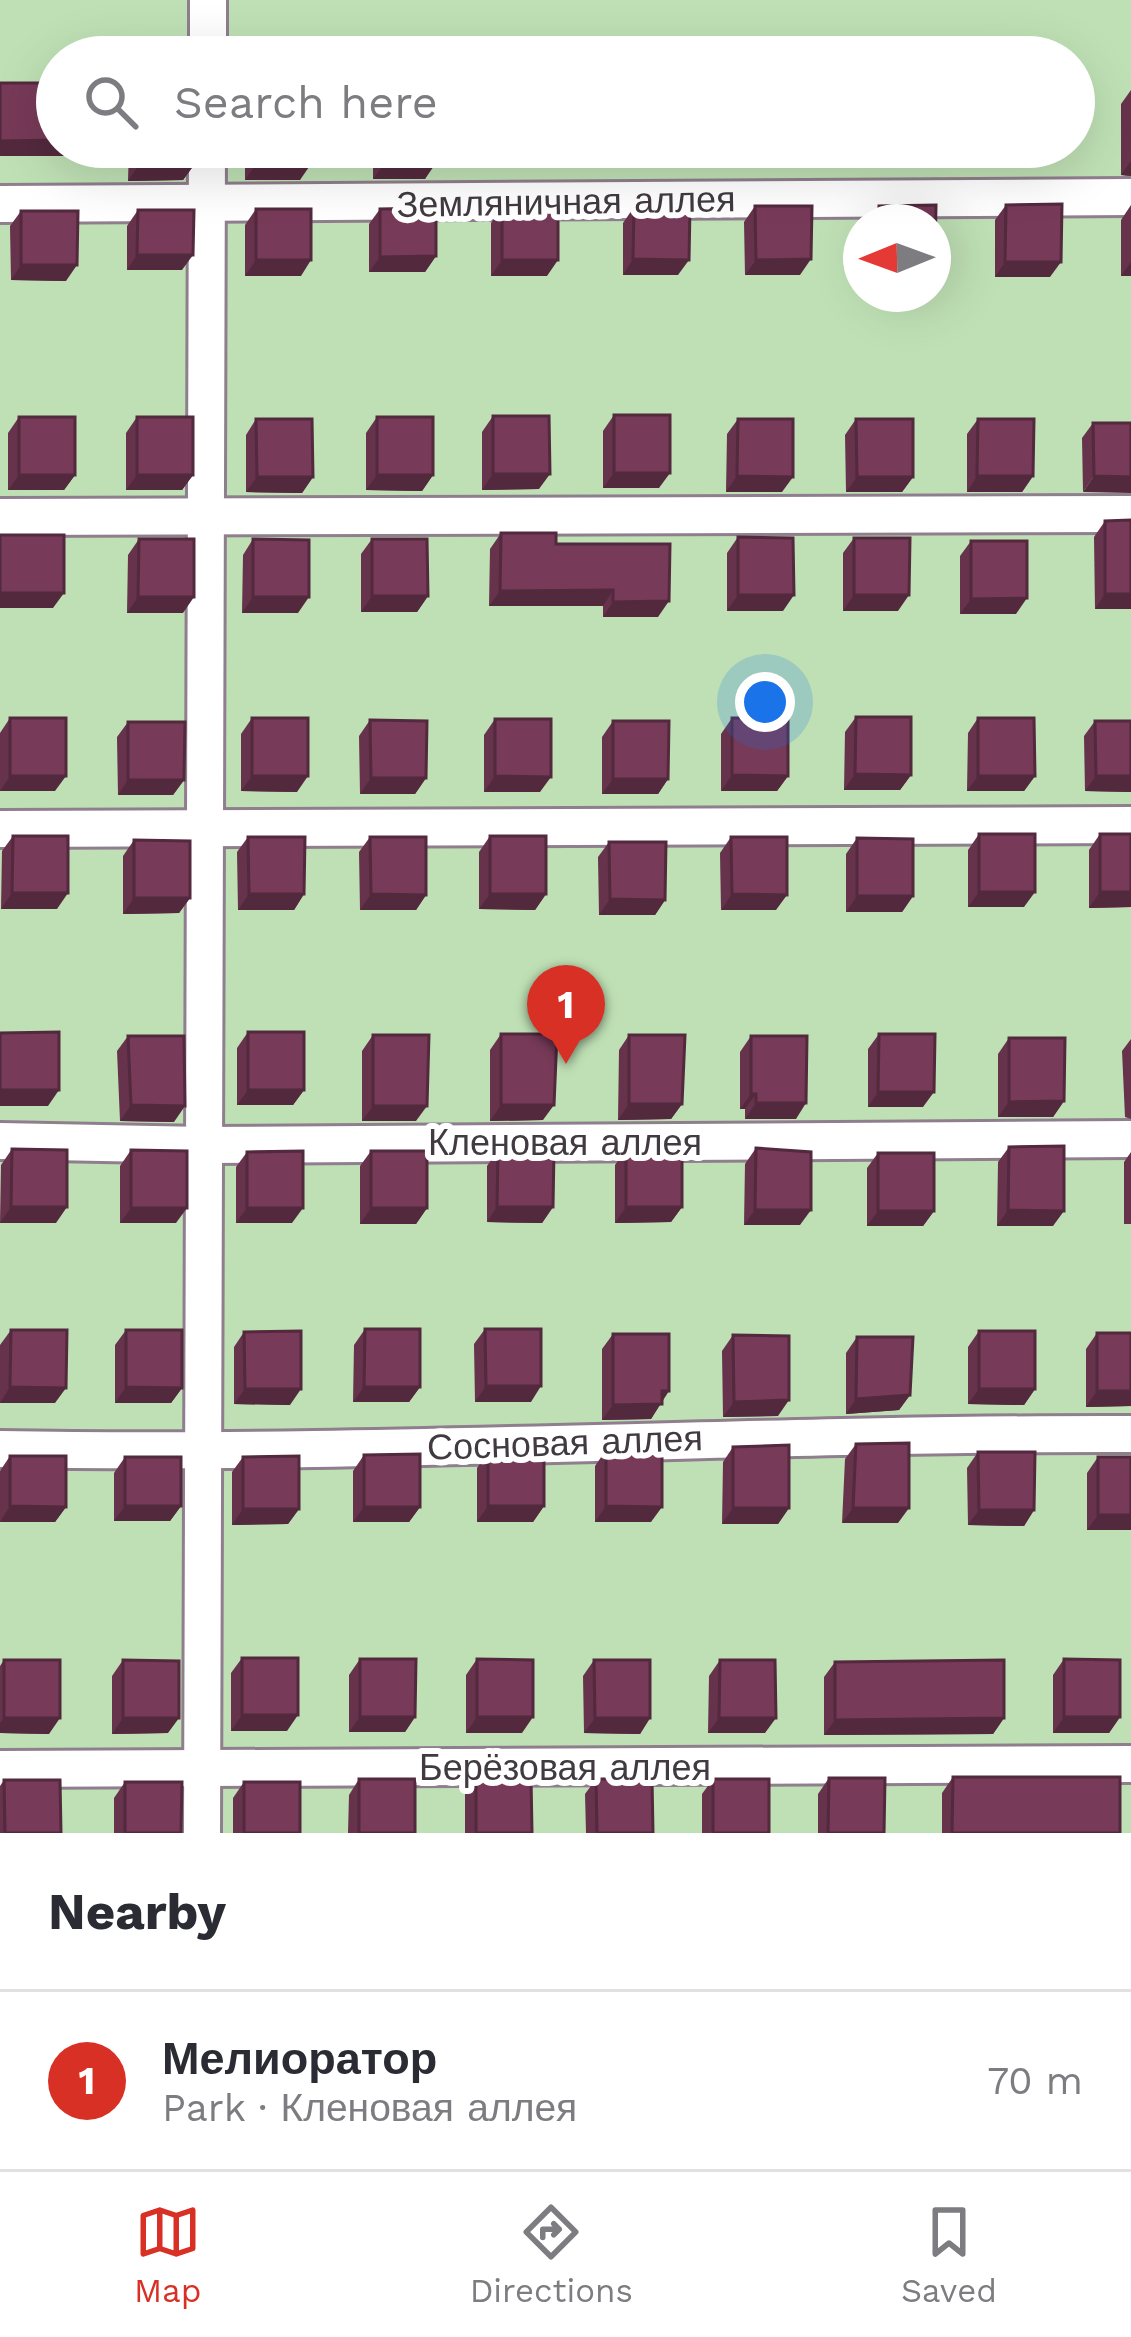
<!DOCTYPE html>
<meta charset="utf-8">
<style>
:root{--surface:#fff;--page:#f7f7f7;--text:#2b2b33;--muted:#7c7c81;--line:#e1e1e2;--accent:#d93025}
body{margin:0;font-family:"Work Sans",sans-serif;background:var(--page);color:var(--text)}
.compass{position:absolute;left:843px;top:204px;width:108px;height:108px;border-radius:50%;background:var(--surface);box-shadow:0 12px 48px #0002;rotate:269deg}
.you{position:absolute;left:765px;top:702px;width:42px;height:42px;margin:-30px;border:9px solid #fff;border-radius:50%;background:#1a73e8;box-shadow:0 0 0 18px #1a73e833}
.badge{display:grid;place-items:center;width:78px;height:78px;border-radius:50%;background:var(--accent);color:#fff;font-size:39px;font-weight:700}
.pin{position:absolute;translate:-50% -99px;filter:drop-shadow(0 3px 6px #0008)}
.pin::after{content:'';position:absolute;top:63px;width:42px;height:36px;background:inherit;clip-path:polygon(0 0,100% 0,50% 100%)}
.list{margin:0;padding:0;list-style:none}
h2{display:flex;justify-content:space-between;align-items:center;height:156px;margin:0;padding:0 48px;font-size:51px}
h2 small{font-size:39px;font-weight:400;color:var(--muted)}
.list li{display:grid;grid-template-columns:78px 1fr auto;gap:36px;align-items:center;box-sizing:border-box;height:180px;padding:0 48px;border-top:3px solid var(--line)}
.list b{display:block;font-size:45px;white-space:nowrap}
.list p{margin:0;font-size:39px;white-space:nowrap;color:var(--muted)}
.list em{font-size:39px;font-style:normal;color:var(--muted)}
.icon{flex:none;width:66px;height:66px;fill:none;stroke:currentColor;stroke-width:2;stroke-linecap:round;stroke-linejoin:round}
.map{position:relative;flex:none;width:1131px;height:1833px;overflow:hidden}
.search{position:absolute;background:var(--surface);box-shadow:0 12px 48px #0002;left:36px;right:36px;top:36px;height:132px;display:flex;align-items:center;gap:30px;box-sizing:border-box;padding:0 42px;border-radius:66px;color:var(--muted);font-size:45px}
.sheet{height:336px;background:var(--surface)}
nav{display:flex;justify-content:space-around;align-items:center;box-sizing:border-box;height:168px;border-top:3px solid var(--line);background:var(--surface);font-size:33px;color:var(--muted)}
nav a{display:grid;justify-items:center;gap:6px}
nav .on{color:var(--accent)}
.map>svg:first-child{display:block}
</style>
<div class="map">
<svg width="1131" height="1833" viewBox="0 0 1131 1833">
<rect width="100%" height="100%" fill="#fdf1fb"/>
<!-- green -->
<path fill="#bfe0b5" fill-rule="evenodd" d="M0,0H1131V1833H0ZM57,57H1074V147H57ZM861,222H933V294H861Z"/>
<g fill="none" stroke-linecap="round" stroke-linejoin="round">
<defs>
<g id="street">
<polyline points="208,57 208,0"/>
<polyline points="0,204 1131,197"/>
<polyline points="0,517 1131,514"/>
<polyline points="0,829 1131,825"/>
<polyline points="0,1141 204,1145 1131,1139"/>
<path d="M0,1449C377,1456 754,1433 1131,1434"/>
<polyline points="0,1769 1131,1764"/>
<polyline points="202,1833 207,147"/>
</g>
</defs>
<!-- street casing -->
<use href="#street" stroke="#8f7e8d" stroke-width="42"/>
<!-- street -->
<use href="#street" stroke="#fff" stroke-width="36"/>
</g>
<!-- wall -->
<g fill="#66324c">
<polygon points="1131,90 1131,176 1121,175 1121,104"/>
<polygon points="129,147 194,147 194,165 183,180 128,181"/>
<polygon points="245,147 311,147 300,180 245,180"/>
<polygon points="373,147 439,147 425,179 373,179"/>
<polygon points="497,147 562,147 553,160 497,160"/>
<polygon points="622,147 686,147 678,160 622,160"/>
<polygon points="752,147 816,147 808,159 752,159"/>
<polygon points="994,147 1060,147 1050,160 994,160"/>
<polygon points="936,205 935,262 933,265 933,222 868,222 879,206"/>
<polygon points="1006,205 1050,277 995,277 995,220"/>
<polygon points="1131,205 1131,276 1121,276 1121,220"/>
<polygon points="755,206 800,275 745,275 744,222"/>
<polygon points="634,207 678,275 623,275 623,223"/>
<polygon points="502,208 547,276 491,276 491,223"/>
<polygon points="256,209 301,276 245,276 245,225"/>
<polygon points="380,209 436,256 425,272 369,272 369,224"/>
<polygon points="138,210 182,270 127,270 127,226"/>
<polygon points="21,211 66,281 11,280 10,226"/>
<polygon points="614,415 659,488 603,488 603,431"/>
<polygon points="493,416 539,489 482,490 482,432"/>
<polygon points="19,417 75,475 64,490 8,490 8,433"/>
<polygon points="137,417 193,475 182,490 126,490 126,433"/>
<polygon points="377,417 433,475 422,491 366,490 366,433"/>
<polygon points="256,419 313,477 302,493 246,492 246,435"/>
<polygon points="738,419 782,492 726,492 727,434"/>
<polygon points="856,419 913,477 902,492 846,492 845,435"/>
<polygon points="978,419 1033,476 1022,492 967,492 967,434"/>
<polygon points="1093,423 1131,423 1083,492 1082,438"/>
<polygon points="1105,521 1131,609 1095,609 1094,537"/>
<polygon points="501,533 556,544 658,617 603,617 603,606 489,606 490,549"/>
<polygon points="738,537 783,611 727,611 727,553"/>
<polygon points="854,538 898,611 843,611 843,553"/>
<polygon points="139,539 183,613 127,613 128,555"/>
<polygon points="253,539 298,613 242,613 243,555"/>
<polygon points="372,539 428,596 417,612 361,612 361,554"/>
<polygon points="971,541 1016,614 960,614 960,556"/>
<polygon points="856,717 911,775 900,790 844,790 845,732"/>
<polygon points="10,718 55,791 0,791 0,733"/>
<polygon points="252,718 297,792 241,791 241,734"/>
<polygon points="732,718 788,776 777,791 721,791 721,734"/>
<polygon points="978,718 1035,776 1024,791 967,791 968,733"/>
<polygon points="495,719 540,792 484,792 484,735"/>
<polygon points="370,720 426,778 415,794 360,794 359,736"/>
<polygon points="613,721 668,779 658,794 602,794 602,737"/>
<polygon points="1095,721 1131,721 1131,792 1085,791 1084,736"/>
<polygon points="128,722 184,780 173,795 118,795 117,737"/>
<polygon points="979,834 1024,907 968,907 968,850"/>
<polygon points="1100,834 1131,907 1089,908 1089,850"/>
<polygon points="13,836 57,909 1,909 2,851"/>
<polygon points="490,836 546,894 535,910 479,909 479,852"/>
<polygon points="248,837 304,894 294,910 238,910 237,852"/>
<polygon points="370,837 426,895 416,910 360,910 359,852"/>
<polygon points="731,837 776,910 721,910 720,853"/>
<polygon points="857,838 913,896 902,912 846,912 846,854"/>
<polygon points="134,840 190,898 179,913 123,914 123,856"/>
<polygon points="609,842 665,900 655,915 599,915 598,857"/>
<polygon points="248,1032 304,1090 293,1105 237,1105 237,1048"/>
<polygon points="501,1034 543,1120 490,1121 490,1050"/>
<polygon points="879,1034 923,1107 868,1107 868,1049"/>
<polygon points="373,1035 416,1121 362,1121 362,1051"/>
<polygon points="629,1035 682,1104 671,1119 618,1120 619,1050"/>
<polygon points="128,1036 174,1122 120,1121 117,1051"/>
<polygon points="751,1036 796,1119 745,1119 745,1109 740,1109 740,1052"/>
<polygon points="1009,1038 1064,1101 1053,1117 998,1117 998,1054"/>
<polygon points="1131,1039 1131,1119 1125,1117 1122,1051"/>
<polygon points="1009,1147 1053,1226 997,1226 998,1162"/>
<polygon points="756,1148 800,1225 744,1225 745,1164"/>
<polygon points="12,1149 56,1223 0,1223 1,1165"/>
<polygon points="626,1149 682,1207 671,1222 615,1223 615,1165"/>
<polygon points="131,1150 176,1223 120,1223 120,1166"/>
<polygon points="498,1150 553,1207 542,1223 487,1222 487,1166"/>
<polygon points="371,1151 427,1208 416,1224 360,1224 360,1166"/>
<polygon points="247,1152 292,1223 236,1223 236,1167"/>
<polygon points="1131,1152 1131,1224 1124,1224 1124,1162"/>
<polygon points="878,1153 934,1211 923,1226 867,1226 867,1168"/>
<polygon points="365,1329 420,1387 409,1402 353,1402 354,1345"/>
<polygon points="485,1329 531,1402 475,1402 474,1344"/>
<polygon points="11,1330 55,1403 0,1403 0,1345"/>
<polygon points="126,1330 182,1388 171,1403 115,1403 115,1345"/>
<polygon points="979,1331 1035,1389 1024,1405 968,1404 968,1347"/>
<polygon points="244,1332 290,1405 234,1404 234,1347"/>
<polygon points="1097,1333 1131,1406 1086,1407 1086,1349"/>
<polygon points="613,1334 662,1401 651,1419 602,1420 602,1349"/>
<polygon points="733,1335 778,1416 723,1417 722,1351"/>
<polygon points="857,1337 910,1395 899,1410 846,1414 846,1353"/>
<polygon points="856,1444 898,1523 842,1523 845,1459"/>
<polygon points="733,1447 789,1508 778,1524 722,1524 723,1462"/>
<polygon points="606,1450 651,1522 595,1522 595,1466"/>
<polygon points="978,1452 1034,1510 1024,1526 968,1525 967,1468"/>
<polygon points="488,1453 544,1506 533,1522 477,1522 477,1468"/>
<polygon points="364,1455 420,1507 409,1522 353,1522 353,1471"/>
<polygon points="10,1456 66,1507 55,1522 0,1522 0,1471"/>
<polygon points="125,1457 181,1506 170,1521 114,1521 114,1473"/>
<polygon points="243,1457 299,1509 288,1524 232,1525 232,1472"/>
<polygon points="1098,1457 1131,1530 1087,1530 1087,1473"/>
<polygon points="242,1658 287,1731 231,1731 231,1673"/>
<polygon points="360,1659 415,1717 405,1732 349,1732 349,1675"/>
<polygon points="477,1659 522,1733 466,1733 466,1675"/>
<polygon points="1064,1659 1120,1717 1109,1733 1053,1733 1053,1675"/>
<polygon points="4,1660 49,1734 0,1733 0,1666"/>
<polygon points="123,1660 168,1733 112,1734 112,1676"/>
<polygon points="594,1660 650,1718 640,1734 584,1733 583,1676"/>
<polygon points="720,1660 765,1733 708,1733 709,1676"/>
<polygon points="835,1662 1004,1718 993,1734 824,1735 824,1677"/>
<polygon points="476,1776 532,1833 465,1833 465,1792"/>
<polygon points="953,1777 1120,1833 942,1833 942,1793"/>
<polygon points="829,1778 884,1833 818,1833 818,1794"/>
<polygon points="359,1779 415,1833 348,1833 349,1795"/>
<polygon points="596,1779 653,1833 586,1833 585,1794"/>
<polygon points="713,1779 769,1833 702,1833 702,1794"/>
<polygon points="4,1780 61,1833 0,1833 0,1786"/>
<polygon points="125,1782 181,1833 114,1833 114,1798"/>
<polygon points="244,1782 300,1833 233,1833 233,1798"/>
</g>
<!-- shaded-wall -->
<g fill="#53293e">
<polygon points="57,140 57,147 70,147 64,156 0,156 0,141"/>
<polygon points="506,147 562,147 553,160 497,160"/>
<polygon points="631,147 686,147 678,160 622,160"/>
<polygon points="760,147 816,147 808,159 752,159"/>
<polygon points="880,147 936,147 929,158 873,158"/>
<polygon points="1004,147 1060,147 1050,160 994,160"/>
<polygon points="1131,161 1131,176 1121,175"/>
<polygon points="436,163 425,179 373,179 384,164"/>
<polygon points="256,164 311,164 300,180 245,180"/>
<polygon points="139,165 194,165 183,180 128,181"/>
<polygon points="137,255 193,255 182,270 127,270"/>
<polygon points="436,256 425,272 369,272 380,257"/>
<polygon points="633,259 689,260 678,275 623,275"/>
<polygon points="811,259 800,275 745,275 756,260"/>
<polygon points="256,260 311,260 301,276 245,276"/>
<polygon points="502,260 558,260 547,276 491,276"/>
<polygon points="1005,262 1061,262 1050,277 995,277"/>
<polygon points="1131,262 1131,276 1121,276"/>
<polygon points="21,265 77,265 66,281 11,280"/>
<polygon points="614,473 670,473 659,488 603,488"/>
<polygon points="493,474 550,474 539,489 482,490"/>
<polygon points="19,475 75,475 64,490 8,490"/>
<polygon points="137,475 193,475 182,490 126,490"/>
<polygon points="377,475 433,475 422,491 366,490"/>
<polygon points="737,476 793,477 782,492 726,492"/>
<polygon points="977,476 1033,476 1022,492 967,492"/>
<polygon points="1094,476 1131,477 1131,493 1083,492"/>
<polygon points="257,477 313,477 302,493 246,492"/>
<polygon points="857,477 913,477 902,492 846,492"/>
<polygon points="613,590 603,606 489,606 500,591"/>
<polygon points="0,593 64,593 53,608 0,608"/>
<polygon points="1105,594 1131,594 1131,609 1095,609"/>
<polygon points="738,595 794,595 783,611 727,611"/>
<polygon points="854,595 909,595 898,611 843,611"/>
<polygon points="372,596 428,596 417,612 361,612"/>
<polygon points="138,597 194,597 183,613 127,613"/>
<polygon points="253,597 309,597 298,613 242,613"/>
<polygon points="1027,598 1016,614 960,614 971,599"/>
<polygon points="669,601 658,617 603,617 613,602"/>
<polygon points="855,774 911,775 900,790 844,790"/>
<polygon points="732,775 788,776 777,791 721,791"/>
<polygon points="10,776 66,776 55,791 0,791"/>
<polygon points="252,776 308,776 297,792 241,791"/>
<polygon points="495,776 551,777 540,792 484,792"/>
<polygon points="978,776 1035,776 1024,791 967,791"/>
<polygon points="1096,776 1131,776 1131,792 1085,791"/>
<polygon points="371,778 426,778 415,794 360,794"/>
<polygon points="613,779 668,779 658,794 602,794"/>
<polygon points="128,780 184,780 173,795 118,795"/>
<polygon points="979,892 1035,892 1024,907 968,907"/>
<polygon points="1100,892 1131,892 1131,907 1089,908"/>
<polygon points="12,893 68,893 57,909 1,909"/>
<polygon points="249,894 304,894 294,910 238,910"/>
<polygon points="371,894 426,895 416,910 360,910"/>
<polygon points="490,894 546,894 535,910 479,909"/>
<polygon points="732,894 787,895 776,910 721,910"/>
<polygon points="857,896 913,896 902,912 846,912"/>
<polygon points="134,898 190,898 179,913 123,914"/>
<polygon points="610,899 665,900 655,915 599,915"/>
<polygon points="0,1090 59,1090 48,1106 0,1106"/>
<polygon points="248,1090 304,1090 293,1105 237,1105"/>
<polygon points="878,1092 934,1092 923,1107 868,1107"/>
<polygon points="751,1094 756,1094 745,1109 740,1109"/>
<polygon points="1064,1101 1053,1117 998,1117 1009,1102"/>
<polygon points="756,1103 806,1103 796,1119 745,1119"/>
<polygon points="629,1104 682,1104 671,1119 618,1120"/>
<polygon points="131,1105 185,1106 174,1122 120,1121"/>
<polygon points="501,1105 554,1105 543,1120 490,1121"/>
<polygon points="373,1106 427,1106 416,1121 362,1121"/>
<polygon points="11,1207 67,1207 56,1223 0,1223"/>
<polygon points="497,1207 553,1207 542,1223 487,1222"/>
<polygon points="626,1207 682,1207 671,1222 615,1223"/>
<polygon points="131,1208 187,1208 176,1223 120,1223"/>
<polygon points="247,1208 303,1208 292,1223 236,1223"/>
<polygon points="371,1208 427,1208 416,1224 360,1224"/>
<polygon points="755,1210 811,1210 800,1225 744,1225"/>
<polygon points="1008,1210 1064,1211 1053,1226 997,1226"/>
<polygon points="878,1211 934,1211 923,1226 867,1226"/>
<polygon points="486,1386 541,1386 531,1402 475,1402"/>
<polygon points="10,1387 66,1388 55,1403 0,1403"/>
<polygon points="126,1387 182,1388 171,1403 115,1403"/>
<polygon points="364,1387 420,1387 409,1402 353,1402"/>
<polygon points="245,1389 301,1389 290,1405 234,1404"/>
<polygon points="979,1389 1035,1389 1024,1405 968,1404"/>
<polygon points="662,1391 669,1391 651,1419 602,1420 613,1405"/>
<polygon points="1097,1391 1131,1391 1131,1406 1086,1407"/>
<polygon points="910,1395 899,1410 846,1414 856,1399"/>
<polygon points="789,1400 778,1416 723,1417 734,1402"/>
<polygon points="10,1506 66,1507 55,1522 0,1522"/>
<polygon points="125,1506 181,1506 170,1521 114,1521"/>
<polygon points="488,1506 544,1506 533,1522 477,1522"/>
<polygon points="606,1506 662,1507 651,1522 595,1522"/>
<polygon points="364,1507 420,1507 409,1522 353,1522"/>
<polygon points="733,1508 789,1508 778,1524 722,1524"/>
<polygon points="853,1508 909,1508 898,1523 842,1523"/>
<polygon points="243,1509 299,1509 288,1524 232,1525"/>
<polygon points="979,1510 1034,1510 1024,1526 968,1525"/>
<polygon points="1098,1515 1131,1515 1131,1530 1087,1530"/>
<polygon points="242,1715 298,1715 287,1731 231,1731"/>
<polygon points="360,1717 415,1717 405,1732 349,1732"/>
<polygon points="477,1717 533,1717 522,1733 466,1733"/>
<polygon points="1064,1717 1120,1717 1109,1733 1053,1733"/>
<polygon points="4,1718 60,1718 49,1734 0,1733 0,1723"/>
<polygon points="123,1718 179,1718 168,1733 112,1734"/>
<polygon points="595,1718 650,1718 640,1734 584,1733"/>
<polygon points="719,1718 776,1718 765,1733 708,1733"/>
<polygon points="1004,1718 993,1734 824,1735 835,1720"/>
</g>
<!-- building -->
<g fill="#773a58" stroke="#53293e" stroke-width="3">
<polygon points="0,83 57,83 57,140 0,141"/>
<rect x="139" y="147" width="55" height="18"/>
<rect x="256" y="147" width="55" height="17"/>
<polygon points="384,147 435,147 436,163 384,164"/>
<polygon points="1062,204 1061,262 1005,262 1006,205"/>
<polygon points="936,205 935,262 933,262 933,222 879,222 879,206"/>
<polygon points="755,206 812,206 811,259 756,260"/>
<polygon points="634,207 690,207 689,260 633,259"/>
<polygon points="436,208 436,256 380,257 380,209"/>
<rect x="502" y="208" width="56" height="52"/>
<rect x="256" y="209" width="55" height="51"/>
<polygon points="138,210 194,210 193,255 137,255"/>
<polygon points="21,211 78,211 77,265 21,265"/>
<rect x="614" y="415" width="56" height="58"/>
<polygon points="493,416 549,416 550,474 493,474"/>
<rect x="19" y="417" width="56" height="58"/>
<rect x="137" y="417" width="56" height="58"/>
<rect x="377" y="417" width="56" height="58"/>
<polygon points="256,419 312,419 313,477 257,477"/>
<polygon points="738,419 793,419 793,477 737,476"/>
<polygon points="856,419 913,419 913,477 857,477"/>
<polygon points="978,419 1034,419 1033,476 977,476"/>
<polygon points="1093,423 1131,423 1131,477 1094,476"/>
<polygon points="1131,520 1131,594 1105,594 1105,521"/>
<polygon points="501,533 556,533 556,544 670,544 669,601 613,602 613,590 500,591"/>
<rect x="0" y="535" width="64" height="58"/>
<polygon points="738,537 793,538 794,595 738,595"/>
<polygon points="854,538 910,538 909,595 854,595"/>
<polygon points="139,539 194,539 194,597 138,597"/>
<polygon points="253,539 309,540 309,597 253,597"/>
<polygon points="372,539 427,539 428,596 372,596"/>
<polygon points="971,541 1027,541 1027,598 971,599"/>
<polygon points="856,717 911,717 911,775 855,774"/>
<rect x="10" y="718" width="56" height="58"/>
<rect x="252" y="718" width="56" height="58"/>
<polygon points="732,718 788,718 788,776 732,775"/>
<polygon points="978,718 1034,718 1035,776 978,776"/>
<polygon points="495,719 551,719 551,777 495,776"/>
<polygon points="370,720 427,721 426,778 371,778"/>
<polygon points="613,721 669,721 668,779 613,779"/>
<polygon points="1095,721 1131,721 1131,776 1096,776"/>
<polygon points="128,722 185,722 184,780 128,780"/>
<rect x="979" y="834" width="56" height="58"/>
<rect x="1100" y="834" width="31" height="58"/>
<polygon points="13,836 68,836 68,893 12,893"/>
<rect x="490" y="836" width="56" height="58"/>
<polygon points="248,837 305,837 304,894 249,894"/>
<polygon points="370,837 426,837 426,895 371,894"/>
<polygon points="731,837 787,837 787,895 732,894"/>
<polygon points="857,838 913,839 913,896 857,896"/>
<polygon points="134,840 190,841 190,898 134,898"/>
<polygon points="609,842 666,842 665,900 610,899"/>
<polygon points="59,1032 59,1090 0,1090 0,1033"/>
<rect x="248" y="1032" width="56" height="58"/>
<polygon points="501,1034 557,1034 554,1105 501,1105"/>
<polygon points="879,1034 935,1034 934,1092 878,1092"/>
<polygon points="373,1035 429,1035 427,1106 373,1106"/>
<polygon points="629,1035 685,1035 682,1104 629,1104"/>
<polygon points="128,1036 184,1036 185,1106 131,1105"/>
<polygon points="751,1036 807,1036 806,1103 756,1103 756,1094 751,1094"/>
<polygon points="1009,1038 1065,1038 1064,1101 1009,1102"/>
<polygon points="1064,1146 1064,1211 1008,1210 1009,1147"/>
<polygon points="756,1148 811,1152 811,1210 755,1210"/>
<polygon points="12,1149 67,1150 67,1207 11,1207"/>
<rect x="626" y="1149" width="56" height="58"/>
<polygon points="131,1150 187,1151 187,1208 131,1208"/>
<polygon points="498,1150 554,1150 553,1207 497,1207"/>
<polygon points="303,1151 303,1208 247,1208 247,1152"/>
<rect x="371" y="1151" width="56" height="57"/>
<rect x="878" y="1153" width="56" height="58"/>
<polygon points="365,1329 420,1329 420,1387 364,1387"/>
<polygon points="485,1329 541,1329 541,1386 486,1386"/>
<polygon points="11,1330 67,1330 66,1388 10,1387"/>
<polygon points="126,1330 182,1330 182,1388 126,1387"/>
<polygon points="301,1331 301,1389 245,1389 244,1332"/>
<rect x="979" y="1331" width="56" height="58"/>
<rect x="1097" y="1333" width="34" height="58"/>
<polygon points="613,1334 669,1334 669,1391 662,1391 662,1404 613,1405"/>
<polygon points="733,1335 789,1336 789,1400 734,1402"/>
<polygon points="857,1337 913,1337 910,1395 856,1399"/>
<polygon points="909,1443 909,1508 853,1508 856,1444"/>
<polygon points="789,1445 789,1508 733,1508 733,1447"/>
<polygon points="662,1449 662,1507 606,1506 606,1450"/>
<polygon points="544,1451 544,1506 488,1506 488,1453"/>
<polygon points="978,1452 1035,1452 1034,1510 979,1510"/>
<polygon points="420,1454 420,1507 364,1507 364,1455"/>
<polygon points="10,1456 66,1456 66,1507 10,1506"/>
<polygon points="299,1456 299,1509 243,1509 243,1457"/>
<rect x="125" y="1457" width="56" height="49"/>
<rect x="1098" y="1457" width="33" height="58"/>
<rect x="242" y="1658" width="56" height="57"/>
<polygon points="360,1659 416,1659 415,1717 360,1717"/>
<polygon points="477,1659 533,1660 533,1717 477,1717"/>
<polygon points="1064,1659 1120,1660 1120,1717 1064,1717"/>
<rect x="4" y="1660" width="56" height="58"/>
<polygon points="123,1660 179,1661 179,1718 123,1718"/>
<polygon points="594,1660 650,1660 650,1718 595,1718"/>
<polygon points="720,1660 775,1660 776,1718 719,1718"/>
<polygon points="1004,1660 1004,1718 835,1720 835,1662"/>
<polygon points="476,1776 531,1777 532,1833 476,1833"/>
<polygon points="953,1777 1120,1777 1120,1833 952,1833"/>
<polygon points="829,1778 885,1778 884,1833 828,1833"/>
<rect x="359" y="1779" width="56" height="54"/>
<polygon points="596,1779 652,1779 653,1833 597,1833"/>
<rect x="713" y="1779" width="56" height="54"/>
<polygon points="4,1780 60,1780 61,1833 5,1833"/>
<polygon points="125,1782 182,1782 181,1833 125,1833"/>
<rect x="244" y="1782" width="56" height="51"/>
</g>
<g text-anchor="middle" dominant-baseline="central" stroke-width="12" stroke-linejoin="round" paint-order="stroke">
<!-- street labels -->
<g font-size="36" fill="#413a40" stroke="#fff">
<text transform="translate(566 202) rotate(-1)">Земляничная аллея</text>
<text x="565" y="1143">Кленовая аллея</text>
<text transform="translate(565 1443) rotate(-2)">Сосновая аллея</text>
<text x="565" y="1768">Берёзовая аллея</text>
</g>
</g>
</svg>
<svg class="compass" viewBox="-18 -18 36 36"><path d="M0-13l5 13h-10z" fill="#e53935"/><path d="M0 13l5-13h-10z" fill="#7c7c81"/></svg>
<div class="you"></div>
<div class="pin badge" style="left:566px;top:1064px">1</div>
<div class="search"><svg class="icon" aria-label="search" viewBox="0 0 24 24"><circle cx="10" cy="10" r="6"/><path d="M15 15l6 6"/></svg>Search here</div>
</div>
<section class="sheet">
<h2>Nearby<small></small></h2>
<ul class="list">
<li><span class="badge">1</span><div><b>Мелиоратор</b><p>Park · Кленовая аллея</p></div><em>70 m</em></li>
</ul>
</section>
<nav>
<a class="on"><svg class="icon" aria-label="map" viewBox="0 0 24 24"><path d="M3 6l6-2 6 2 6-2v14l-6 2-6-2-6 2zM9 4v14M15 6v14"/></svg>Map</a>
<a><svg class="icon" aria-label="directions" viewBox="0 0 24 24"><path d="M12 3l9 9-9 9-9-9zM9 14v-3h6M13 9l2 2-2 2"/></svg>Directions</a>
<a><svg class="icon" aria-label="saved" viewBox="0 0 24 24"><path d="M7 4h10v16l-5-4-5 4z"/></svg>Saved</a>
</nav>
